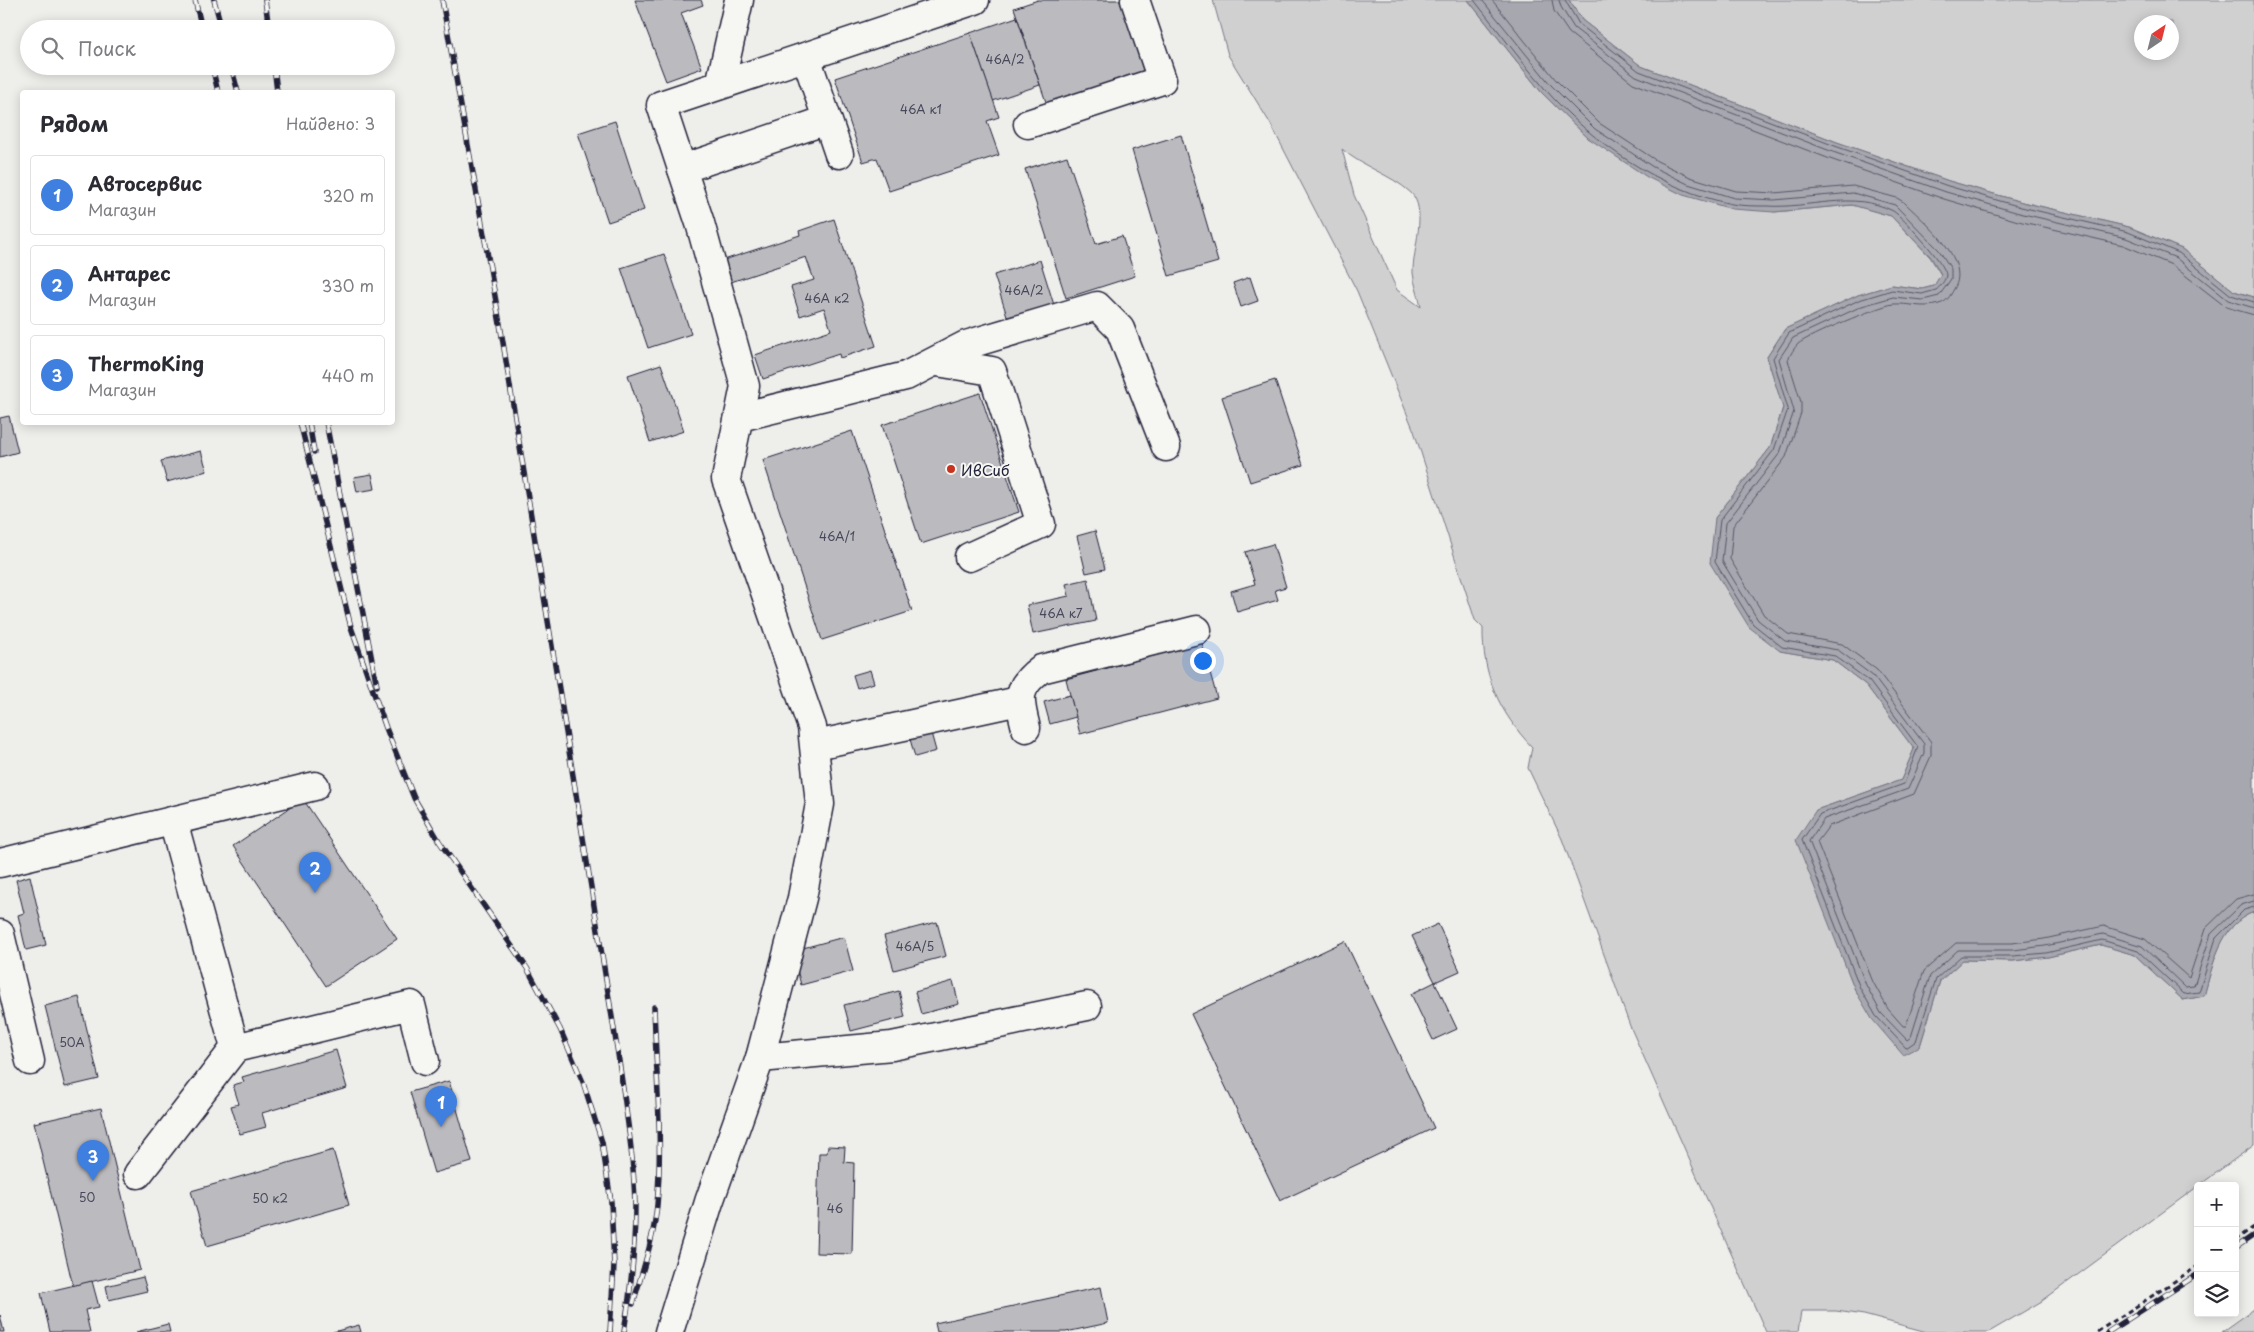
<!DOCTYPE html>
<html lang="ru">
<meta charset="utf-8">
<style>
:root{--surface:#fff;--page:#f2f2f3;--text:#2b2b33;--muted:#7c7c81;--line:#e1e1e2;--accent:#0f766e}
body{margin:0;font-family:"Playpen Sans",sans-serif;background:var(--page);color:var(--text)}
.controls{position:absolute;right:15px;bottom:15px;display:grid;overflow:hidden;border-radius:5px;box-shadow:0 2px 12px #0003}
.controls button{width:45px;height:45px;display:grid;place-items:center;padding:0;border:0;border-bottom:1px solid var(--line);background:var(--surface);color:var(--text);font:25px sans-serif}
.compass{position:absolute;left:2134px;top:15px;width:45px;height:45px;border-radius:50%;background:var(--surface);box-shadow:0 2px 12px #0003;rotate:35deg}
.you{position:absolute;left:1202px;top:660px;width:18px;height:18px;margin:-12px;border:4px solid #fff;border-radius:50%;background:#1a73e8;box-shadow:0 0 0 8px #1a73e833}
.badge{display:grid;place-items:center;width:32px;height:32px;border-radius:50%;background:var(--accent);color:#fff;font-size:16px;font-weight:700}
.pin{position:absolute;translate:-50% -41px;filter:drop-shadow(0 1px 2px #0008)}
.pin::after{content:'';position:absolute;top:26px;width:18px;height:15px;background:inherit;clip-path:polygon(0 0,100% 0,50% 100%)}
.list{margin:0;padding:0;list-style:none}
h2{display:flex;justify-content:space-between;align-items:center;height:65px;margin:0;padding:0 20px;font-size:21px}
h2 small{font-size:16px;font-weight:400;color:var(--muted)}
.list li{display:grid;grid-template-columns:32px 1fr auto;gap:15px;align-items:center;box-sizing:border-box;height:80px;margin:0 10px 10px;padding:0 10px;border:1px solid var(--line);border-radius:5px}
.list b{display:block;font-size:19px;white-space:nowrap}
.list p{margin:0;font-size:16px;white-space:nowrap;color:var(--muted)}
.list em{font-size:16px;font-style:normal;color:var(--muted)}
.icon{flex:none;width:28px;height:28px;fill:none;stroke:currentColor;stroke-width:2;stroke-linecap:round;stroke-linejoin:round}
.map{position:relative;flex:none;width:2254px;height:1332px;overflow:hidden}
.search{position:absolute;background:var(--surface);box-shadow:0 2px 12px #0003;left:20px;top:20px;width:375px;height:55px;display:flex;align-items:center;gap:12px;box-sizing:border-box;padding:0 18px;border-radius:28px;color:var(--muted);font-size:19px}
.panel{position:absolute;background:var(--surface);box-shadow:0 2px 12px #0003;left:20px;top:90px;width:375px;height:335px;border-radius:5px}
.map>svg:first-child{display:block}
</style>
<div class="map">
<svg width="2254" height="1332" viewBox="0 0 2254 1332">
<rect width="100%" height="100%" fill="#eeeeeb"/>
<filter id="ink" filterUnits="userSpaceOnUse"><feTurbulence type="fractalNoise" baseFrequency=".02" numOctaves="2"/><feDisplacementMap in="SourceGraphic" scale="10" xChannelSelector="R" yChannelSelector="G"/><feConvolveMatrix kernelMatrix="1 2 1 2 8 2 1 2 1" color-interpolation-filters="sRGB"/></filter>
<g filter="url(#ink)">
<!-- green -->
<g fill="#d0d0d1" stroke="#797986" fill-rule="evenodd">
<path d="M1213,0H1468L1542,93L1588,138L1774,212L1853,205L1891,216L1930,257L1941,275L1934,286L1922,289L1892,285L1858,295L1785,329L1767,357L1783,407L1770,448L1715,518L1780,651L1833,660L1866,685L1914,749L1901,780L1816,810L1821,900L1855,990L1920,1046L1940,981L1963,960L2013,961L2048,957L2101,945L2135,955L2183,1000L2204,996C2213,965 2220,924 2254,912V1145L2042,1301L1989,1332H1927L1864,1315L1836,1311H1801L1798,1332H1766L1630,1026L1562,839L1528,768L1532,747C1500,713 1482,676 1483,628L1475,620L1414,431L1357,291L1270,123L1228,55ZM1342,149C1362,167 1390,174 1410,192C1429,208 1412,252 1413,273C1414,284 1419,296 1421,307L1397,290L1354,195Z"/>
<path d="M1569,0H2254V297L2234,291L2182,249L2129,227L2022,202L1949,181L1837,142L1641,66L1582,20ZM2142,22H2172V52H2142Z"/>
<polygon points="2254,1309 2254,1332 2222,1332"/>
</g>
<!-- water -->
<path fill="#a7a7af" stroke="#727281" d="M1468,0H1569L1582,20L1641,66L1837,142L1949,181L2022,202L2129,227L2182,249L2234,291L2254,297V912C2220,924 2213,965 2204,996L2183,1000L2135,955L2101,945L2048,957L2013,961L1963,960L1940,981L1920,1046L1903,1055L1872,1019L1855,990L1796,840L1816,810L1901,780L1914,749L1866,685L1833,660L1780,651L1749,627L1710,563L1715,518L1770,448L1783,408L1767,357L1785,329L1858,295L1892,285L1922,289L1934,286L1941,274L1931,257L1891,216L1852,205L1774,212L1732,209L1683,195L1647,177L1588,138L1542,93Z"/>
<g fill="none" stroke-linecap="round" stroke-linejoin="round">
<!-- shore -->
<g stroke="#575769" stroke-width="1">
<path d="M1474,0C1498,30 1520,60 1545,89C1592,143 1661,190 1732,204C1743,206 1755,206 1767,206C1809,209 1853,190 1893,211C1903,217 1946,264 1946,275C1946,280 1939,288 1936,290L1922,294L1892,290L1859,300L1789,333L1773,358L1788,409L1774,450L1720,520L1715,562L1753,624L1782,647L1835,656L1869,681L1918,747L1904,784L1820,814L1802,840L1860,988L1876,1016L1906,1048L1916,1041L1936,979L1961,956H2013L2046,953L2102,940L2138,951L2184,994L2199,992L2216,938L2244,910L2254,907"/>
<polyline points="1482,0 1551,85 1595,129 1653,167 1688,184 1734,198 1774,200 1853,193 1895,205 1939,250 1951,269 1951,279 1939,296 1923,300 1893,297 1862,306 1793,338 1779,359 1794,411 1780,453 1726,523 1722,561 1758,620 1785,641 1838,650 1873,676 1924,744 1924,753 1908,789 1824,819 1809,841 1866,985 1881,1013 1907,1040 1911,1037 1930,976 1958,950 2013,950 2045,946 2103,934 2142,946 2185,987 2194,986 2211,934 2241,905 2254,901"/>
<path d="M1492,0L1556,80L1599,123L1657,161L1690,177L1736,191L1774,193L1853,186L1897,198L1905,203C1923,221 1972,260 1954,289C1950,296 1947,302 1939,304C1922,309 1909,303 1893,304C1879,306 1807,336 1798,344C1794,348 1790,355 1788,360L1801,402V413L1786,457L1733,526L1730,559L1764,615L1788,634L1842,644L1877,670L1931,742V756L1914,794L1829,826L1817,842L1873,982L1888,1009L1903,1026H1906L1924,971L1956,943H2012L2044,939L2104,926L2145,939L2189,978L2205,929L2236,899L2254,894"/>
<polyline points="1552,0 1554,11 1569,33 1633,83 1830,159 1944,199 2018,221 2123,245 2172,265 2226,307 2254,315"/>
<polyline points="1559,0 1561,7 1574,28 1636,76 1833,152 1946,192 2019,213 2126,238 2176,258 2228,300 2254,308"/>
<polyline points="1565,0 1579,24 1639,71 1835,146 1948,186 2021,207 2128,232 2179,253 2231,295 2254,302"/>
</g>
</g>
<!-- building -->
<g fill="#bbbbbf" stroke="#22223b">
<polygon points="635,0 701,0 703,5 681,13 702,68 666,81"/>
<polygon points="1038,0 1120,0 1145,72 1047,105 1014,8"/>
<polygon points="1017,17 1040,85 993,101 970,33"/>
<polygon points="970,33 999,117 987,121 999,155 889,191 877,158 863,162 835,78"/>
<polygon points="615,121 644,210 608,222 578,133"/>
<polygon points="1181,135 1218,262 1169,276 1132,150"/>
<polygon points="1067,156 1096,244 1122,236 1135,276 1066,298 1025,169"/>
<polygon points="834,219 876,346 840,358 839,354 763,379 755,355 831,330 824,308 800,316 791,287 814,280 806,257 731,282 724,260 800,235 799,231"/>
<polygon points="664,254 691,334 648,348 621,268"/>
<polygon points="1040,260 1054,305 1008,319 994,275"/>
<polygon points="1250,277 1258,301 1241,307 1233,283"/>
<polygon points="661,364 684,431 650,442 628,375"/>
<polygon points="1275,380 1303,465 1250,482 1222,397"/>
<polygon points="980,393 1019,512 921,544 882,425"/>
<polygon points="9,416 18,452 0,457 0,418"/>
<polygon points="852,431 912,611 822,640 763,460"/>
<polygon points="201,451 207,471 167,482 161,461"/>
<polygon points="372,474 375,489 357,492 354,477"/>
<polygon points="1095,531 1105,569 1086,573 1077,536"/>
<polygon points="1273,544 1286,587 1275,590 1278,600 1237,612 1231,591 1255,584 1245,552"/>
<polygon points="1088,579 1096,621 1033,634 1027,605 1069,596 1066,584"/>
<polygon points="1202,643 1217,698 1080,734 1066,679"/>
<polygon points="870,670 874,683 857,688 853,675"/>
<polygon points="1070,695 1076,717 1050,724 1044,702"/>
<polygon points="931,733 936,751 915,757 910,739"/>
<polygon points="303,799 397,939 326,986 233,846"/>
<polygon points="30,876 46,945 26,950 18,915 24,913 16,880"/>
<polygon points="937,922 946,956 894,970 884,936"/>
<polygon points="1438,924 1460,971 1435,982 1412,936"/>
<polygon points="844,937 853,971 801,985 792,951"/>
<polygon points="1345,941 1434,1128 1280,1201 1191,1014"/>
<polygon points="953,981 959,1004 921,1014 915,992"/>
<polygon points="1435,982 1457,1029 1433,1040 1411,994"/>
<polygon points="899,991 905,1017 851,1031 844,1005"/>
<polygon points="79,997 99,1079 65,1087 45,1006"/>
<polygon points="336,1050 347,1088 262,1113 266,1127 240,1134 231,1106 239,1104 233,1085 244,1082 242,1077"/>
<polygon points="449,1081 472,1162 434,1173 410,1092"/>
<polygon points="101,1108 140,1270 73,1286 34,1123"/>
<polygon points="828,1146 845,1147 844,1162 854,1163 852,1254 816,1253 819,1153 827,1153"/>
<polygon points="333,1150 349,1205 207,1246 191,1191"/>
<polygon points="143,1277 147,1291 109,1300 106,1286"/>
<polygon points="92,1281 99,1307 85,1310 90,1332 50,1332 41,1293"/>
<polygon points="1101,1287 1108,1323 1066,1332 937,1332 935,1323"/>
<polygon points="0,1315 4,1332 0,1332"/>
<polygon points="168,1324 170,1332 136,1332"/>
<polygon points="359,1325 361,1332 333,1332"/>
</g>
<g fill="none" stroke-linecap="round" stroke-linejoin="round">
<defs>
<g id="minor">
<polyline points="806,57 839,154"/>
<polyline points="720,85 739,0"/>
<polyline points="1028,124 1162,80 1135,0"/>
<polyline points="682,169 661,105 975,0"/>
<polyline points="937,362 992,371 1041,524 969,557"/>
<polyline points="740,417 906,376 966,345 1097,306 1120,329 1166,447"/>
<path d="M1026,728C1019,700 1015,688 1041,669L1197,630"/>
<polyline points="816,745 1019,701"/>
<polyline points="0,863 315,786"/>
<polyline points="0,934 30,1061"/>
<polyline points="235,1048 411,1005 425,1061"/>
<polyline points="760,1058 892,1046 1087,1006"/>
<polyline points="138,1174 235,1048 173,821"/>
<polyline points="669,1332 709,1202 760,1058 802,898 820,804 812,727 726,479 745,386 700,223 682,169 827,120"/>
</g>
</defs>
<!-- minor casing -->
<use href="#minor" stroke="#22223b" stroke-width="31"/>
<!-- path -->
<g stroke="#22223b" stroke-width="3" stroke-dasharray="5 4" stroke-linecap="butt">
<polyline points="2235,1240 2254,1227"/>
<polyline points="2097,1332 2198,1266"/>
</g>
<!-- minor -->
<use href="#minor" stroke="#f6f6f2" stroke-width="28"/>
<defs>
<g id="rail">
<polyline points="195,0 202,29"/>
<polyline points="214,0 222,29"/>
<polyline points="265,0 269,29"/>
<path d="M442,0L500,324L618,1054C625,1104 634,1155 635,1206C635,1247 631,1291 624,1332"/>
<polyline points="212,66 218,92"/>
<polyline points="231,66 238,92"/>
<polyline points="274,66 277,92"/>
<polyline points="300,422 351,627 386,728 414,798 439,841 527,968 560,1029 583,1082 602,1142 611,1202 614,1265 610,1332"/>
<polyline points="309,422 314,452"/>
<polyline points="326,422 377,686"/>
<polyline points="2235,1248 2254,1235"/>
<path d="M633,1304C642,1272 654,1238 657,1205C663,1140 656,1072 654,1007"/>
<polyline points="2108,1332 2198,1274"/>
</g>
</defs>
<!-- rail casing -->
<use href="#rail" stroke="#22223b" stroke-width="5.5"/>
<!-- rail -->
<use href="#rail" stroke="#f6f6f2" stroke-width="4" stroke-dasharray="11" stroke-linecap="butt"/>
</g>
</g>
<!-- markers -->
<circle fill="#c8321e" stroke="#f6f6f2" stroke-width="2" cx="951" cy="469" r="5"/>
<g text-anchor="middle" dominant-baseline="central" stroke-width="4" stroke-linejoin="round" paint-order="stroke">
<!-- number labels -->
<g font-size="12" fill="#48485c">
<text x="1005" y="59">46А/2</text>
<text x="921" y="109">46А к1</text>
<text x="1024" y="290">46А/2</text>
<text x="827" y="298">46А к2</text>
<text x="837" y="536">46А/1</text>
<text x="1061" y="613">46А к7</text>
<text x="915" y="946">46А/5</text>
<text x="72" y="1042">50А</text>
<text x="87" y="1197">50</text>
<text x="270" y="1198">50 к2</text>
<text x="835" y="1208">46</text>
</g>
<!-- poi labels -->
<g font-size="15" fill="#22223b" stroke="#f6f6f2" text-anchor="start">
<text x="961" y="469">ИвСиб</text>
</g>
</g>
</svg>
<div class="controls">
<button>+</button>
<button>−</button>
<button><svg class="icon" aria-label="layers" viewBox="0 0 24 24"><path d="M12 4l9 5-9 5-9-5zM3 14l9 5 9-5"/></svg></button>
</div>
<svg class="compass" viewBox="-18 -18 36 36"><path d="M0-13l5 13h-10z" fill="#e53935"/><path d="M0 13l5-13h-10z" fill="#7c7c81"/></svg>
<div class="you"></div>
<div class="pin badge" style="left:441px;top:1127px;background:#3f7fe0">1</div>
<div class="pin badge" style="left:315px;top:893px;background:#3f7fe0">2</div>
<div class="pin badge" style="left:93px;top:1181px;background:#3f7fe0">3</div>
<div class="search"><svg class="icon" aria-label="search" viewBox="0 0 24 24"><circle cx="10" cy="10" r="6"/><path d="M15 15l6 6"/></svg>Поиск</div>
<section class="panel">
<h2>Рядом<small>Найдено: 3</small></h2>
<ul class="list">
<li><span class="badge" style="background:#3f7fe0">1</span><div><b>Автосервис</b><p>Магазин</p></div><em>320 m</em></li>
<li><span class="badge" style="background:#3f7fe0">2</span><div><b>Антарес</b><p>Магазин</p></div><em>330 m</em></li>
<li><span class="badge" style="background:#3f7fe0">3</span><div><b>ThermoKing</b><p>Магазин</p></div><em>440 m</em></li>
</ul>
</section>
</div>
